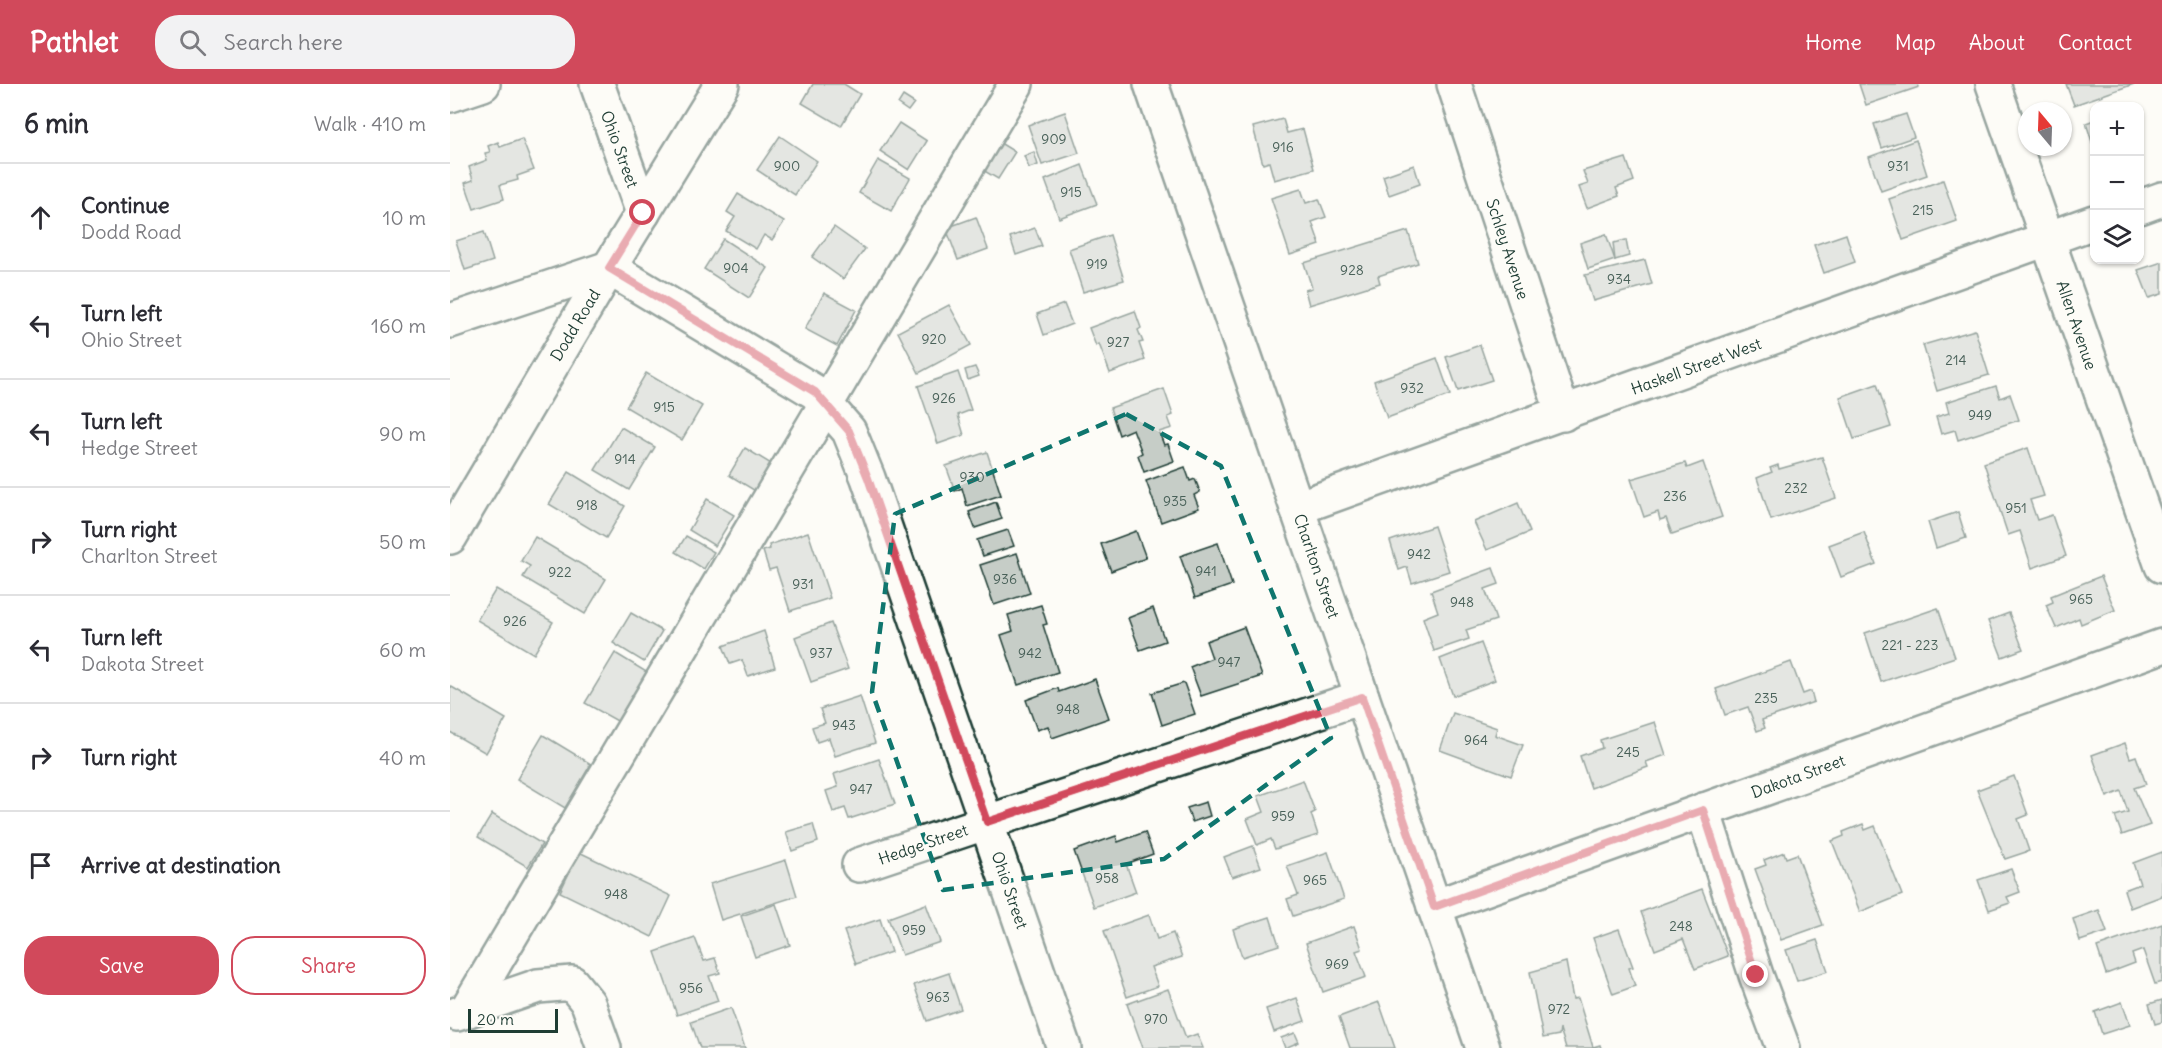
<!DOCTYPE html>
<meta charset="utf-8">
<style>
:root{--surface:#fff;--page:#f2f2f3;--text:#2b2b33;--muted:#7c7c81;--line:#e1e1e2;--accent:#d1495b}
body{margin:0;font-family:Delius,sans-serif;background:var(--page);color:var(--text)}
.controls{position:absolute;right:18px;top:18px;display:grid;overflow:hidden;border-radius:12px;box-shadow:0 2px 4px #0004}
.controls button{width:54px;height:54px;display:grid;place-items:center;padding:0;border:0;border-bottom:2px solid var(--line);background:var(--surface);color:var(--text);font:30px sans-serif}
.compass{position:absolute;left:1568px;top:18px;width:54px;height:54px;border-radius:50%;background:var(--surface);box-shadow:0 2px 4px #0004;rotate:341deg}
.scale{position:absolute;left:18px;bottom:15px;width:90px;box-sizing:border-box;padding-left:6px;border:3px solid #1f3d34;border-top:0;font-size:16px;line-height:21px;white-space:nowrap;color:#1f3d34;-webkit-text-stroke:4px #fdfcf7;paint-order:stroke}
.stop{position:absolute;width:18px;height:18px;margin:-14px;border:4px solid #d1495b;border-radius:50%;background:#fff}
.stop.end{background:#d1495b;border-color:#fff;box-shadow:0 2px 6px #0008}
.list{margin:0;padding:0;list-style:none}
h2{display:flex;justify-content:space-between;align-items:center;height:78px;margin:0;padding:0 24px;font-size:26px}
h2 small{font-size:20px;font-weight:400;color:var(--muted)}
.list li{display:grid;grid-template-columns:39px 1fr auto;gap:18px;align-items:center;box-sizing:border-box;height:108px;padding:0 24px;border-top:2px solid var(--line)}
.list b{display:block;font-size:22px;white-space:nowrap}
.list p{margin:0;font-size:20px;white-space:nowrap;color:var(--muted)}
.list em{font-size:20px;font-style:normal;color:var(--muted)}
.actions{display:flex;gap:12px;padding:18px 24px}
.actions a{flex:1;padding:14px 0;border:2px solid var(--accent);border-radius:24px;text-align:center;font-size:21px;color:var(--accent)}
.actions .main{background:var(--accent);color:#fff}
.icon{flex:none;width:33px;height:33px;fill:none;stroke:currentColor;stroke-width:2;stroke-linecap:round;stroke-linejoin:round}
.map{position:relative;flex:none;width:1712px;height:964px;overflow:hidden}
header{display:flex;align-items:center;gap:36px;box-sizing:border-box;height:84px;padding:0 30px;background:var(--accent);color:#fff}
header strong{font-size:28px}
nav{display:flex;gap:33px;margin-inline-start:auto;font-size:21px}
.search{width:420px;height:54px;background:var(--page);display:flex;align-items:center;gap:15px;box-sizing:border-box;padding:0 21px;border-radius:24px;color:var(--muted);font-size:22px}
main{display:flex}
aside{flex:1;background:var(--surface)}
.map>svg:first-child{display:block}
</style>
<header>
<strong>Pathlet</strong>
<div class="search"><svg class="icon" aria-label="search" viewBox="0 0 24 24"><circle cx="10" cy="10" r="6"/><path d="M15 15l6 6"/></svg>Search here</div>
<nav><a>Home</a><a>Map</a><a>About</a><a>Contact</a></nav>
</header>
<main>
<aside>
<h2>6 min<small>Walk · 410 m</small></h2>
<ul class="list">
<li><svg class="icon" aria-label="ahead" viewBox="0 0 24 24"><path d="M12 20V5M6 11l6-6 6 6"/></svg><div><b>Continue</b><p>Dodd Road</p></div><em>10 m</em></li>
<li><svg class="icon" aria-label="left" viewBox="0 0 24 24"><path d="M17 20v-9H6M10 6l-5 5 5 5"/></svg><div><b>Turn left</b><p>Ohio Street</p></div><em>160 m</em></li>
<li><svg class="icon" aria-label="left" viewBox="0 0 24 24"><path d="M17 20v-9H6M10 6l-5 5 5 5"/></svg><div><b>Turn left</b><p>Hedge Street</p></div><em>90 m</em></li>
<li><svg class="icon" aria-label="right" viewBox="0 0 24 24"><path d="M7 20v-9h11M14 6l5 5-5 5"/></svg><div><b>Turn right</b><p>Charlton Street</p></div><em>50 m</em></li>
<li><svg class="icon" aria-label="left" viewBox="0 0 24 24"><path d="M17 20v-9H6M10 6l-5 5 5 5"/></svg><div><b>Turn left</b><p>Dakota Street</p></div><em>60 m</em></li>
<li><svg class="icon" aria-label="right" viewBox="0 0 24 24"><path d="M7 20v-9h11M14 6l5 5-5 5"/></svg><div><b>Turn right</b></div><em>40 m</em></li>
<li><svg class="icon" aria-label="arrive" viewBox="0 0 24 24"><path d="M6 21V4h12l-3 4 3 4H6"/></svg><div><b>Arrive at destination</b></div></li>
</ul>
<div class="actions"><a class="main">Save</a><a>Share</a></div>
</aside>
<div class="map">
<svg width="1712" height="964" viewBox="0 0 1712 964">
<rect width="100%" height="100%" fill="#fdfcf7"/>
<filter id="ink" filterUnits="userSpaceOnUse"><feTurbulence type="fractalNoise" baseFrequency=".0167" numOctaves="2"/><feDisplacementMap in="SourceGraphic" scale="12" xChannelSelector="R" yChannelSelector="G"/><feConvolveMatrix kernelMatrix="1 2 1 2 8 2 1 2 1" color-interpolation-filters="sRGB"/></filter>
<g filter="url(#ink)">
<!-- building -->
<g fill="#c6cdc7" stroke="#1f3d34" stroke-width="1.5">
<polygon points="363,0 394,0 410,10 391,42 352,19"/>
<polygon points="1409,0 1468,0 1469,3 1416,21"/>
<polygon points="1616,0 1684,0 1624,21"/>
<polygon points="453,12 464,19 458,27 448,20"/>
<polygon points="615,28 629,69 592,81 578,41"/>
<polygon points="1456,30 1464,53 1432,64 1424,40"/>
<polygon points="833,35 837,49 853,45 864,85 824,96 819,78 813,80 803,43"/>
<polygon points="1644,36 1644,61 1643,61 1636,39"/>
<polygon points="449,39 477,57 459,86 430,67"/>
<polygon points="330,52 367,77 345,111 307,86"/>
<polygon points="72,55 84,86 67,92 68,96 50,101 54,115 24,125 15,99 23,96 19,83 37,76 35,69 40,68 38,62 48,58 50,63"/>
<polygon points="1466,56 1477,91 1431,107 1419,73"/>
<polygon points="547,57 565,68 548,95 531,85"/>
<polygon points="584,68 588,81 579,84 574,72"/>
<polygon points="1176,74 1184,97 1166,104 1169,112 1137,124 1129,103 1138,100 1133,87"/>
<polygon points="428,76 460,94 441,127 409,109"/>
<polygon points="632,81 647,120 609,134 595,96"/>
<polygon points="964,81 970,100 939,111 933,92"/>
<polygon points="1493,96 1507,137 1453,156 1439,115"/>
<polygon points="851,105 856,119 869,115 876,133 862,138 870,161 840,171 821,114"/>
<polygon points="288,110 334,138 322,156 314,151 306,165 276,147 285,133 277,128"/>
<polygon points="526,133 538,165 508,176 496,144"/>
<polygon points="384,143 415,165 393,195 362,173"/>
<polygon points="585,144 592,162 566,171 560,153"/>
<polygon points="958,147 968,179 928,192 930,199 859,221 855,206 862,204 854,179"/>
<polygon points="34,148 43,177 15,186 6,157"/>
<polygon points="1156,150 1165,176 1138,185 1130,159"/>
<polygon points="1396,150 1405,178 1374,189 1364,161"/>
<polygon points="660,151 674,196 633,208 619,165"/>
<polygon points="273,155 318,184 299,214 254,185"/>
<polygon points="1176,156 1179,172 1165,176 1163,159"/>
<polygon points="1195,176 1202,200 1143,217 1135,191"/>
<polygon points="1712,178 1712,210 1699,214 1688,186"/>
<polygon points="374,209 406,226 387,262 355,245"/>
<polygon points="614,220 622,240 594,251 587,230"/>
<polygon points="499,221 521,261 469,289 448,248"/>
<polygon points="685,227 691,244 688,246 693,258 689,259 695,276 660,289 649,260 646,262 639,244"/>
<polygon points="1525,246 1539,291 1487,307 1473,261"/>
<polygon points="1030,261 1042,296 1008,307 996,273"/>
<polygon points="987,274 1000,311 937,334 924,297"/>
<polygon points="525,283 529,292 518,296 515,286"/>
<polygon points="508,288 521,326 508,331 514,351 488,360 468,302"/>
<polygon points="196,289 252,322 232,356 176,323"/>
<polygon points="1427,300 1441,343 1404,355 1390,313"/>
<polygon points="1546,302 1550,314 1560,310 1569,336 1508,356 1505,346 1491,350 1486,333 1499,329 1496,318"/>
<polygon points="714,305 723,331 718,333 722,344 709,348 714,361 718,360 724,377 694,388 688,371 692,369 683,345 669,351 660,324"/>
<polygon points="171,343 205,363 179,406 145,386"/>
<polygon points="295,364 323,381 307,408 279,391"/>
<polygon points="1578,364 1594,412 1580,416 1587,436 1602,431 1616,472 1582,484 1570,447 1558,451 1534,379"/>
<polygon points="537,368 551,411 517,422 512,404 505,407 496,382"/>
<polygon points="1372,373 1386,414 1321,436 1307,394 1322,388 1320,384 1328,381 1329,385"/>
<polygon points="1253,378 1272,433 1222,450 1216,434 1210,436 1208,428 1194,433 1181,395 1235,379 1237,384"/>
<polygon points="735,383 740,397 745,395 750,408 744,411 749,424 711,438 696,397"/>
<polygon points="119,388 175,422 156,454 99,420"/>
<polygon points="257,415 284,431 265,462 239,446"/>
<polygon points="546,418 552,435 525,444 519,428"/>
<polygon points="1068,419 1080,448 1037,466 1024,438"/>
<polygon points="1508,428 1516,454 1486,464 1478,438"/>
<polygon points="984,442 999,487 962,499 957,483 949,486 940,457"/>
<polygon points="558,446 564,462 533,472 527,456"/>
<polygon points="686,447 696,474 661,487 651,460"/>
<polygon points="358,448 380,514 340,527 326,484 319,486 313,467 320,465 319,461"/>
<polygon points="1414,448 1426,480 1391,493 1379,461"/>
<polygon points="236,452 264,468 254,485 226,468"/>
<polygon points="85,453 156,495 135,530 73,493 80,482 71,477"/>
<polygon points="768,459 782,501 745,514 730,472"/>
<polygon points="567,469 580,509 544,521 530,481"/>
<polygon points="1043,484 1049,500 1035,505 1046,536 1016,546 1019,555 984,567 973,534 988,528 981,507"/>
<polygon points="1651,492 1665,526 1631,540 1629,534 1606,544 1596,521 1603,518 1601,512"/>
<polygon points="46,505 103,538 84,570 27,536"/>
<polygon points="591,521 597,540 593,541 608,588 568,601 551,551 563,547 558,531"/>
<polygon points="703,524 715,557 690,566 678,534"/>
<polygon points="1488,524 1505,573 1431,598 1415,549"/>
<polygon points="181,529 212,547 194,578 163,559"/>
<polygon points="1559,529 1573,565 1552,573 1538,537"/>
<polygon points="381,539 398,585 361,598 345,553"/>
<polygon points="794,543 812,592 751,612 740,583 762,574 756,557"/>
<polygon points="314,547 325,583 298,592 292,576 280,580 273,562"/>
<polygon points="1031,559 1045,596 1003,612 990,575"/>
<polygon points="165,569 198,589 169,638 135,619"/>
<polygon points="1341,578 1353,610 1361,607 1364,618 1312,636 1315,644 1307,647 1298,623 1275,631 1266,605"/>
<polygon points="645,595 659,634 602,654 598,642 587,646 576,616 608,604 609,608"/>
<polygon points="734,599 745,630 712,641 702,609"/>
<polygon points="0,602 56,635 36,669 0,648"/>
<polygon points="410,612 425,659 385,672 379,654 367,658 362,643 375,639 370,625"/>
<polygon points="1003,629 1047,644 1045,651 1073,661 1061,692 990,666"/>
<polygon points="1205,638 1216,671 1196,678 1198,683 1141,704 1130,672 1152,664 1150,656"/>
<polygon points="93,651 141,680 115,724 67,695"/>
<polygon points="1675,659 1680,674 1686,672 1696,700 1684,704 1700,741 1672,751 1665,732 1678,728 1671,707 1657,713 1642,671"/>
<polygon points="429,675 445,720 399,735 395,724 383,728 376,707 388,703 384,690"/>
<polygon points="1564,692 1578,731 1568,735 1579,767 1555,775 1527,706"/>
<polygon points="853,696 865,728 861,730 868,751 825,765 821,755 807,761 797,735 814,728 808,712"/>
<polygon points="756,718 760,732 742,738 737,724"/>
<polygon points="42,730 92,760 78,783 28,753"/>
<polygon points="363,740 368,758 342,767 336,748"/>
<polygon points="1413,740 1415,746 1425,742 1452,811 1410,828 1382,757 1394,752 1393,748"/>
<polygon points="695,748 703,770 676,780 686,808 644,823 624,767 666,752 668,758"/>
<polygon points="803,762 811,783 782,793 774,773"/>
<polygon points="129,768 221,812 202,853 110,808"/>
<polygon points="878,768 894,815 843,832 837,815 848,811 837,782"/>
<polygon points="1334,768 1336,774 1347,770 1373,841 1331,856 1305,785 1316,781 1314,776"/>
<polygon points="1712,768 1712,812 1680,824 1674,806 1690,800 1683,779"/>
<polygon points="336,776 347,812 271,836 260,800"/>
<polygon points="1561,785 1570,808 1557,813 1560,819 1539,826 1528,796"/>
<polygon points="1252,805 1278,872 1245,885 1233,855 1205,866 1191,828"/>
<polygon points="326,820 340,861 305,873 291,832"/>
<polygon points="476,820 490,858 452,871 438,834"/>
<polygon points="1649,826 1657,848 1630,857 1623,835"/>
<polygon points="699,831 707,855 723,849 732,873 701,883 708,902 677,913 654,847"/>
<polygon points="820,833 829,861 792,873 783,845"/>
<polygon points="430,835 441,868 406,880 394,847"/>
<polygon points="1712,840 1712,898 1705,900 1693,866 1682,870 1685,879 1656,890 1647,863"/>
<polygon points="904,842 912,865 906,867 916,893 873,908 856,859"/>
<polygon points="1169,845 1183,883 1179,884 1185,902 1163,910 1143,854"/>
<polygon points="245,854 254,877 265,874 270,889 259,892 268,917 227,931 205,868"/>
<polygon points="1367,856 1378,887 1347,897 1336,866"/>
<polygon points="1116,878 1123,915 1128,914 1143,963 1150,961 1151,964 1116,964 1110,945 1109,951 1093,954 1080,888"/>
<polygon points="499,889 511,925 477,937 464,901"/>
<polygon points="718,905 736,954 747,950 753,964 693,964 677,920"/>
<polygon points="847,914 855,937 824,948 816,925"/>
<polygon points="1712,916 1712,938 1705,940 1699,920"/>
<polygon points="929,918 945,964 900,964 889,933"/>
<polygon points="1672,918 1680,941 1652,950 1645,928"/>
<polygon points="281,924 295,964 250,964 241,938"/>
<polygon points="845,949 849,958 835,964 831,954"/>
</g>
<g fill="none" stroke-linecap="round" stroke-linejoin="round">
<defs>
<g id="minor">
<polyline points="147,0 193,129"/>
<polyline points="701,0 1033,964"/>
<polyline points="1004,0 1113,330"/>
<polyline points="1543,0 1712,482"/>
<polyline points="0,11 33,0"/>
<polyline points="1690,123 1712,115"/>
<polyline points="0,237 159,184 365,308 399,347 418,394 614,964"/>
<polyline points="847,424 1644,138"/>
<polyline points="0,453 159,184 272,0"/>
<polyline points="1253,726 1306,891 1333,964"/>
<polyline points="409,781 912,613"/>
<polyline points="984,823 1712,562"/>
<polyline points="16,927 566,0"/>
<polyline points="7,930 88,902 122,899 138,919 154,964"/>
</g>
</defs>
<!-- minor casing -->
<use href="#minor" stroke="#1f3d34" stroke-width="38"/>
<!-- minor -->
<use href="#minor" stroke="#fdfcf7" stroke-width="33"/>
</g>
</g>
<g fill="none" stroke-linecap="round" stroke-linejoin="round" filter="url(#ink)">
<!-- route -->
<polyline stroke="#d1495b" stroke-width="8" points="193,129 159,184 365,308 399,347 418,394 537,738 912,613 984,823 1253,726 1306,891"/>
</g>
<!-- marked area -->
<path d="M0 0H1712V964H0ZM676,330L771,382L881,654L714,775L493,806L422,608L445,430Z" fill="#fdfcf7" fill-opacity=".55" fill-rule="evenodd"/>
<path fill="none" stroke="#0f766e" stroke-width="4.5" stroke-dasharray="12 8" stroke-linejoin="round" d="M676,330L771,382L881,654L714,775L493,806L422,608L445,430Z"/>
<g text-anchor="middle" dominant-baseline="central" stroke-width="4.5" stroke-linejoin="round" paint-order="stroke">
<!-- number labels -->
<g font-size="14" fill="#496159">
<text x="604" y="55">909</text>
<text x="833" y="63">916</text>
<text x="337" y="82">900</text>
<text x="1448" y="82">931</text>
<text x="621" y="108">915</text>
<text x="1473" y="126">215</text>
<text x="647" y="180">919</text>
<text x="286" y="184">904</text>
<text x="902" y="186">928</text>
<text x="1169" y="195">934</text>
<text x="484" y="255">920</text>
<text x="668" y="258">927</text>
<text x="1506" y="276">214</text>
<text x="962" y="304">932</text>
<text x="494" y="314">926</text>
<text x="214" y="323">915</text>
<text x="1530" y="331">949</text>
<text x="175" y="375">914</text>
<text x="522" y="393">930</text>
<text x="1346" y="404">232</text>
<text x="1225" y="412">236</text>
<text x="725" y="417">935</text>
<text x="137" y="421">918</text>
<text x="1566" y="424">951</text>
<text x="969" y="470">942</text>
<text x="756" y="487">941</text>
<text x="110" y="488">922</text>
<text x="555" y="495">936</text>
<text x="353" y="500">931</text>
<text x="1631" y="515">965</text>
<text x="1012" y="518">948</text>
<text x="65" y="537">926</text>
<text x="1460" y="561">221 - 223</text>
<text x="371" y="569">937</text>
<text x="580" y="569">942</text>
<text x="779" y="578">947</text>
<text x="1316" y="614">235</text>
<text x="618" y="625">948</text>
<text x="394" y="641">943</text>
<text x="1026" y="656">964</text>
<text x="1178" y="668">245</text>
<text x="411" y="705">947</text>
<text x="833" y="732">959</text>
<text x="657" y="794">958</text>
<text x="865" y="796">965</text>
<text x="166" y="810">948</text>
<text x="1231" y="842">248</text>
<text x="464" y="846">959</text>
<text x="887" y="880">969</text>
<text x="241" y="904">956</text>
<text x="488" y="913">963</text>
<text x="1109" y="925">972</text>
<text x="706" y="935">970</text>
</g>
<!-- street labels -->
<g font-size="16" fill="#1f3d34" stroke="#fdfcf7">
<text transform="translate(170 65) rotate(70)">Ohio Street</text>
<text transform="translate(1058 165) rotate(72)">Schley Avenue</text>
<text transform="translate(125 241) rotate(-59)">Dodd Road</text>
<text transform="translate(1627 241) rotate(71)">Allen Avenue</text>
<text transform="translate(1246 282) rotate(-20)">Haskell Street West</text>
<text transform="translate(867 482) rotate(71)">Charlton Street</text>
<text transform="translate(1348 692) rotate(-20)">Dakota Street</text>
<text transform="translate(473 760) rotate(-19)">Hedge Street</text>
<text transform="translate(560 806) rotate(71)">Ohio Street</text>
</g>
</g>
</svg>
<div class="controls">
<button>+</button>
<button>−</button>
<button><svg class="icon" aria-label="layers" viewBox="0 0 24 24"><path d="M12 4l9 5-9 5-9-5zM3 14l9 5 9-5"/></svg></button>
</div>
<svg class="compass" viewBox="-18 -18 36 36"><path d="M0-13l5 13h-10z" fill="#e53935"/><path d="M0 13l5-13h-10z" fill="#7c7c81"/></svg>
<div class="scale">20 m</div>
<div class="stop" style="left:193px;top:129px"></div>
<div class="stop end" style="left:1306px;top:891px"></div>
</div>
</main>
